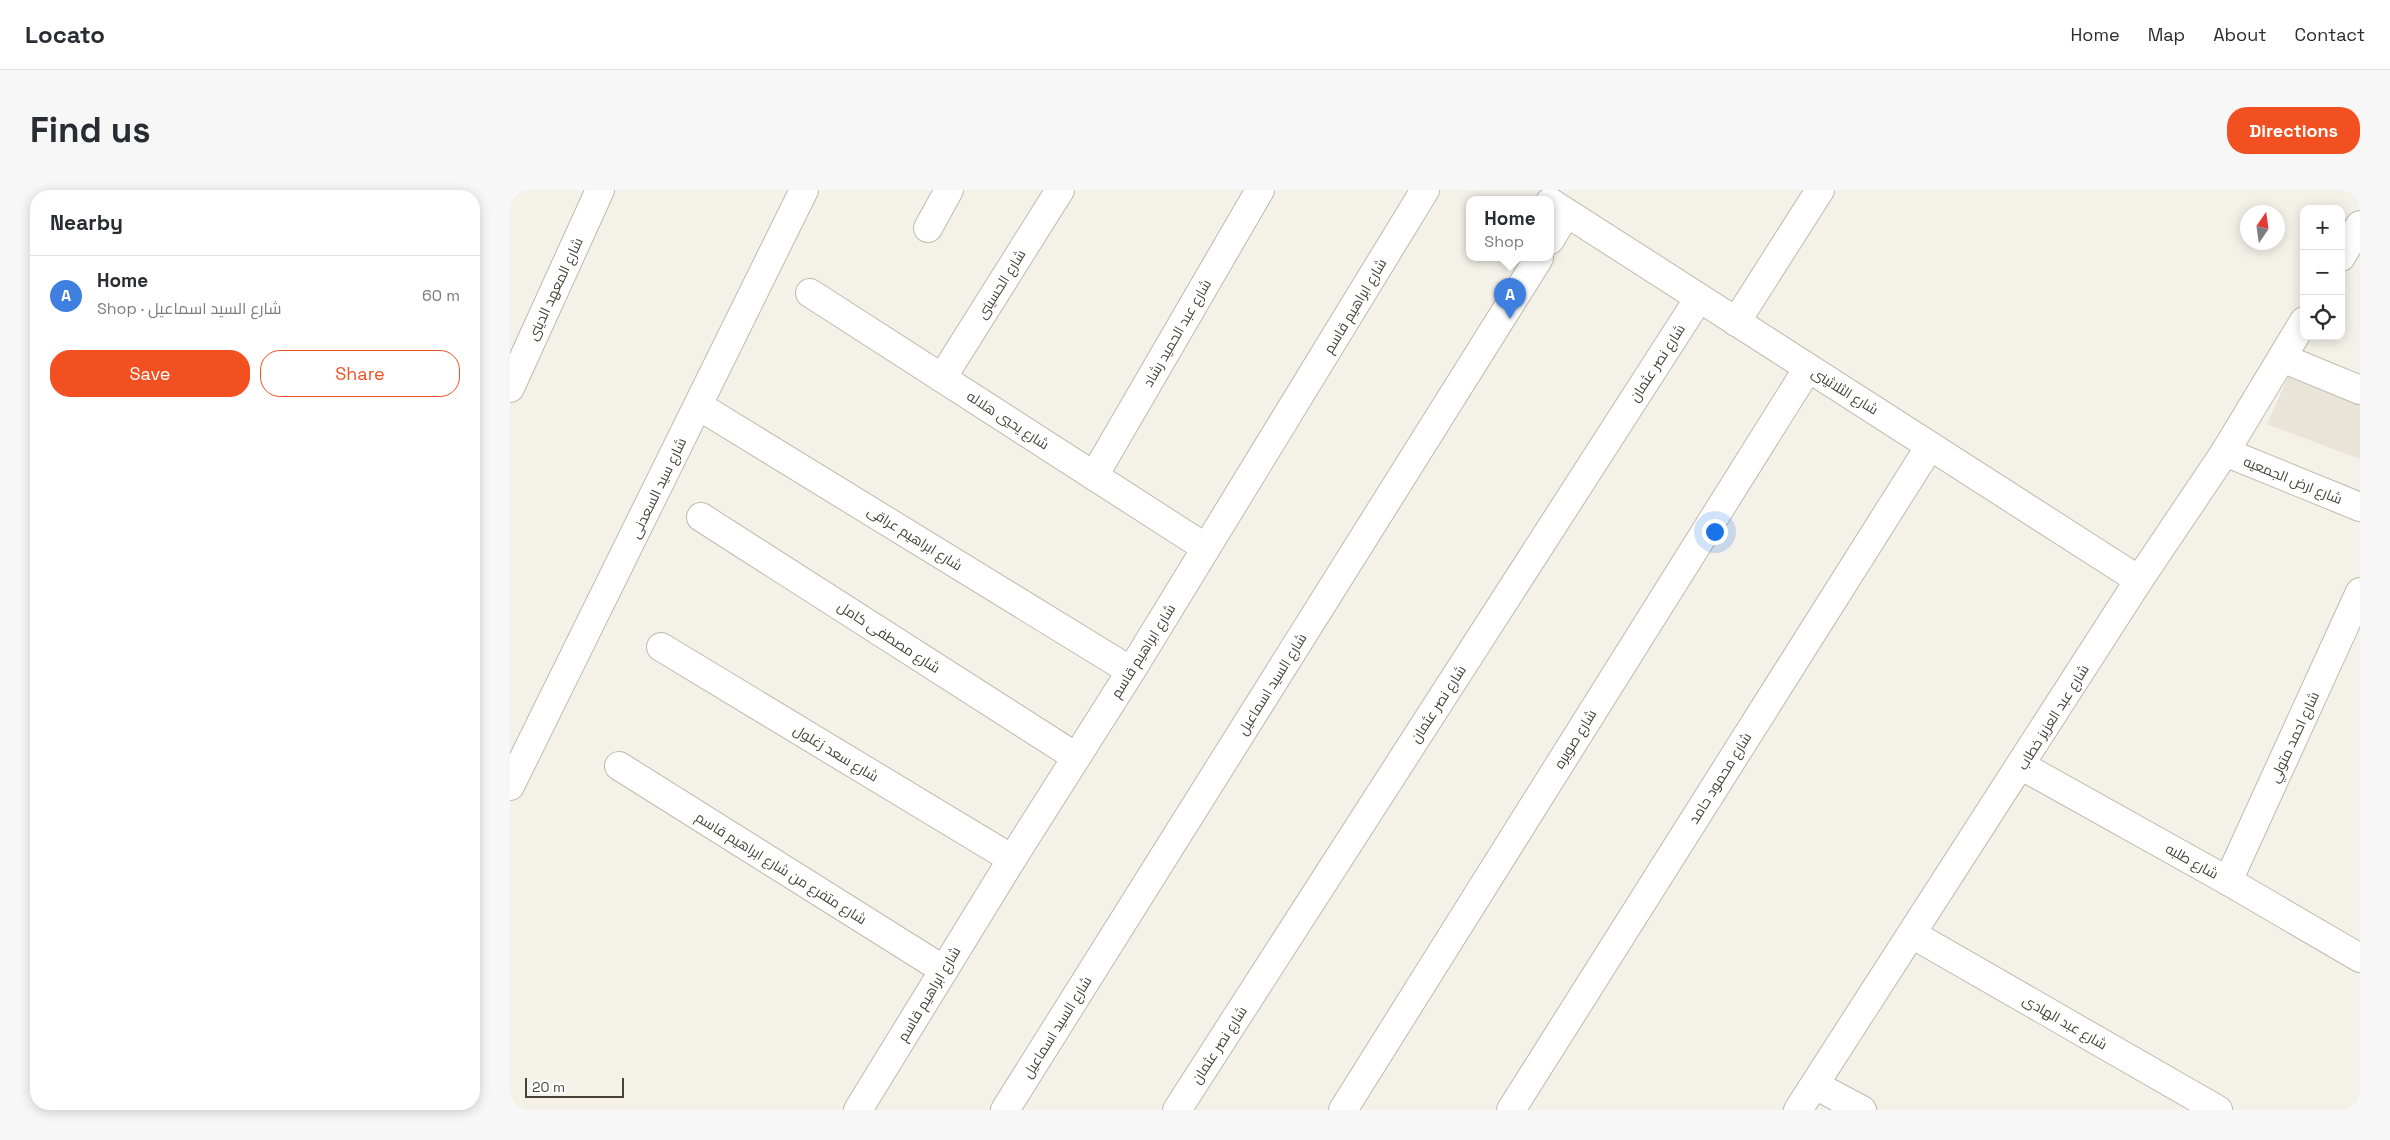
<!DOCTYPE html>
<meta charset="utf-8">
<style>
:root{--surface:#fff;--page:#f7f7f7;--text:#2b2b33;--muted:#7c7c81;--line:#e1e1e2;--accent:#f25021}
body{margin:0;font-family:"Space Grotesk",Cairo,sans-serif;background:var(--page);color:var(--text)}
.controls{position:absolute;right:15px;top:15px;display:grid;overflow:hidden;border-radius:10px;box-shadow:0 2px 12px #0003}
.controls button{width:45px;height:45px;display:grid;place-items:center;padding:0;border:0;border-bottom:1px solid var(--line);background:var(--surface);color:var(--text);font:25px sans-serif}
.compass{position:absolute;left:1730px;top:15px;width:45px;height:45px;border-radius:50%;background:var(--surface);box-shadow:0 2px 12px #0003;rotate:13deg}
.scale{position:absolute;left:15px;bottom:12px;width:99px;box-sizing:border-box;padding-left:5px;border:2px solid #474237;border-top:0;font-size:14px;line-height:18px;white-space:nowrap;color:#474237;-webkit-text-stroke:4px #fff;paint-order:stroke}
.you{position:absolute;left:1204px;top:341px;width:18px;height:18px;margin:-12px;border:4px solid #fff;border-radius:50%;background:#1a73e8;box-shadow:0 0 0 8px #1a73e833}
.badge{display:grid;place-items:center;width:32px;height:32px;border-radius:50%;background:var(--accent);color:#fff;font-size:16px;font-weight:700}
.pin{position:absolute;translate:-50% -41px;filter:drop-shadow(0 1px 2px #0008)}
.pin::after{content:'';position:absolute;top:26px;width:18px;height:15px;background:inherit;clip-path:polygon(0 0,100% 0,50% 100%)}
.popup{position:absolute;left:956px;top:6px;width:88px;height:65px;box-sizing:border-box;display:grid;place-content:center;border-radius:10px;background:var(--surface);filter:drop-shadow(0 1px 4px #0005);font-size:16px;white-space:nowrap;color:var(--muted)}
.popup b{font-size:19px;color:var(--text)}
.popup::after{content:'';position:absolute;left:50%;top:100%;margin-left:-10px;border:10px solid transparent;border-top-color:var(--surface)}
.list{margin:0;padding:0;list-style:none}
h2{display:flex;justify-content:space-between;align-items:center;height:65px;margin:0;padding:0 20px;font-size:21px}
h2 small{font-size:16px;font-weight:400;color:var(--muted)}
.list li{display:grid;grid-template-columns:32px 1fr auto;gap:15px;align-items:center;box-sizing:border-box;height:80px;padding:0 20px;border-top:1px solid var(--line)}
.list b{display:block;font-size:19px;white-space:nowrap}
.list p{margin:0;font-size:16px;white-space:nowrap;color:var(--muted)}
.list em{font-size:16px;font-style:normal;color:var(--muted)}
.actions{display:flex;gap:10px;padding:15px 20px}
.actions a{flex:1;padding:11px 0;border:1px solid var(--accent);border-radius:20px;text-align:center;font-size:18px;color:var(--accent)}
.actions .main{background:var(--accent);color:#fff}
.icon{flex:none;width:28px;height:28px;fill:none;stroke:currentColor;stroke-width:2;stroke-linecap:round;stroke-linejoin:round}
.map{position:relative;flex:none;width:1850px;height:920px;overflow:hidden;border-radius:20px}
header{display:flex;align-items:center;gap:30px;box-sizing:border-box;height:70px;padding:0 25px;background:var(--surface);border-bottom:1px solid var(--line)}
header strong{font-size:24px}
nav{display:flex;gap:28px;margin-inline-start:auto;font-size:18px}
.intro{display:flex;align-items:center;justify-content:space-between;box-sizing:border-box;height:120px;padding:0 30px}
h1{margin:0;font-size:35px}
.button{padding:12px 22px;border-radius:20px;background:var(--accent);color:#fff;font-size:18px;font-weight:700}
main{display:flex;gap:30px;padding:0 30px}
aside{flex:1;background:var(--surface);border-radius:20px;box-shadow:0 2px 12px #0003}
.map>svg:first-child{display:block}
</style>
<header>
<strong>Locato</strong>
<nav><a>Home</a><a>Map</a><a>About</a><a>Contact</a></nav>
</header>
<div class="intro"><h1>Find us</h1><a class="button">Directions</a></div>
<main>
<aside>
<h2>Nearby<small></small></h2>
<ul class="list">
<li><span class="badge" style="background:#3f7fe0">A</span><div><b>Home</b><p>Shop · شارع السيد اسماعيل</p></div><em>60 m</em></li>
</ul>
<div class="actions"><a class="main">Save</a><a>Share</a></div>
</aside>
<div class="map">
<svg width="1850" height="920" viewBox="0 0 1850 920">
<rect width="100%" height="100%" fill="#f4f1e9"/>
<!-- residential -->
<polygon fill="#e8e4d7" points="1782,178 1850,206 1850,269 1757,234"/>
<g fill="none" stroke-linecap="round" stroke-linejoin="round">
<defs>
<g id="street">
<polyline points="1040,12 1629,390"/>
<polyline points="418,38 439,0"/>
<polyline points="1040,50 1056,24"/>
<polyline points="1831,67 1850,35"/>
<polyline points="300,103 696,358"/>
<polyline points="1226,132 1310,0"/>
<polyline points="1772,168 1850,200"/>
<polyline points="432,188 550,0"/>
<polyline points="0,198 90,0"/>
<polyline points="189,216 621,481"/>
<polyline points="1715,262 1850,317"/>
<polyline points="584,286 750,0"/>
<polyline points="191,327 566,567"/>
<polyline points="151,457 502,669"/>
<polyline points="109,576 434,780"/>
<polyline points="1512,576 1718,691 1850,768"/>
<polyline points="0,596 294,0"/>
<polyline points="1718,691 1850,402"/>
<polyline points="1402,744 1708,920"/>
<polyline points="1305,895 1352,920"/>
<polyline points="348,920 502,669 621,481 915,0"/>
<polyline points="495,920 1029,68"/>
<polyline points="667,920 1189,108"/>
<polyline points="833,920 1298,178"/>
<polyline points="1001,920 1420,256"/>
<polyline points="1288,920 1629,390 1715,262 1794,131"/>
</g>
</defs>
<!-- street casing -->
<use href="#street" stroke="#bfbaac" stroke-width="30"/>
<!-- street -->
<use href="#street" stroke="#fff" stroke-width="28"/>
</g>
<g text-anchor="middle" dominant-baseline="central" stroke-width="5" stroke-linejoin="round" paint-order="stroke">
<!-- street labels -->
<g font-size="14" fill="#474237" stroke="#fff">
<text transform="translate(491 94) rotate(-58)">شارع الحسينى</text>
<text transform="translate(45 99) rotate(-65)">شارع المعهد الدينى</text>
<text transform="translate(845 116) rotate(-59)">شارع ابراهيم قاسم</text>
<text transform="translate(667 143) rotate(-60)">شارع عبد الحميد رشاد</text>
<text transform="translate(1147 173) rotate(-57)">شارع نصر عثمان</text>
<text transform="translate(1335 201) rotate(32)">شارع الثلاثينى</text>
<text transform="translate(498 230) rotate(33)">شارع يحيي هلاله</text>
<text transform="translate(1783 290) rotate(22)">شارع ارض الجمعيه</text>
<text transform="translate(148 298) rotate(-64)">شارع سيد السعدنى</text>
<text transform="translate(405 348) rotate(32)">شارع ابراهيم عراقى</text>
<text transform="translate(379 447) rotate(33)">شارع مصطفى كامل</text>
<text transform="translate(633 461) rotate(-58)">شارع ابراهيم قاسم</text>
<text transform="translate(762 494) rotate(-58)">شارع السيد اسماعيل</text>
<text transform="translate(928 514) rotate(-57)">شارع نصر عثمان</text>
<text transform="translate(1543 527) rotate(-58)">شارع عبد العزيز خطاب</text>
<text transform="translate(1784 547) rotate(-65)">شارع احمد متولي</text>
<text transform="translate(1065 549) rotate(-58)">شارع صويره</text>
<text transform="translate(326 563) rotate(31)">شارع سعد زغلول</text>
<text transform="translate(1210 588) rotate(-58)">شارع محمود حامد</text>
<text transform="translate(1682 671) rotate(29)">شارع طلبه</text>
<text transform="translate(271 678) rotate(32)">شارع متفرع من شارع ابراهيم قاسم</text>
<text transform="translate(419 804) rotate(-59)">شارع ابراهيم قاسم</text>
<text transform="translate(1555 832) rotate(30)">شارع عبد الهادى</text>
<text transform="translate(547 837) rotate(-58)">شارع السيد اسماعيل</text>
<text transform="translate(709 855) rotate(-57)">شارع نصر عثمان</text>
</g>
</g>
</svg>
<div class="controls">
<button>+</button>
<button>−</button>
<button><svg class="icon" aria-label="locate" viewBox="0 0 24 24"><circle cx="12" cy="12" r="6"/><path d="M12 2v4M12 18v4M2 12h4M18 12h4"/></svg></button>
</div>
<svg class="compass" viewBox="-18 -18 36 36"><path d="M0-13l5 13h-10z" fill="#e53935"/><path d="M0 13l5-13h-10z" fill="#7c7c81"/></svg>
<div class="scale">20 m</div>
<div class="you"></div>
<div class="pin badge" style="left:1000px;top:129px;background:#3f7fe0">A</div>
<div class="popup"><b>Home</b>Shop</div>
</div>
</main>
